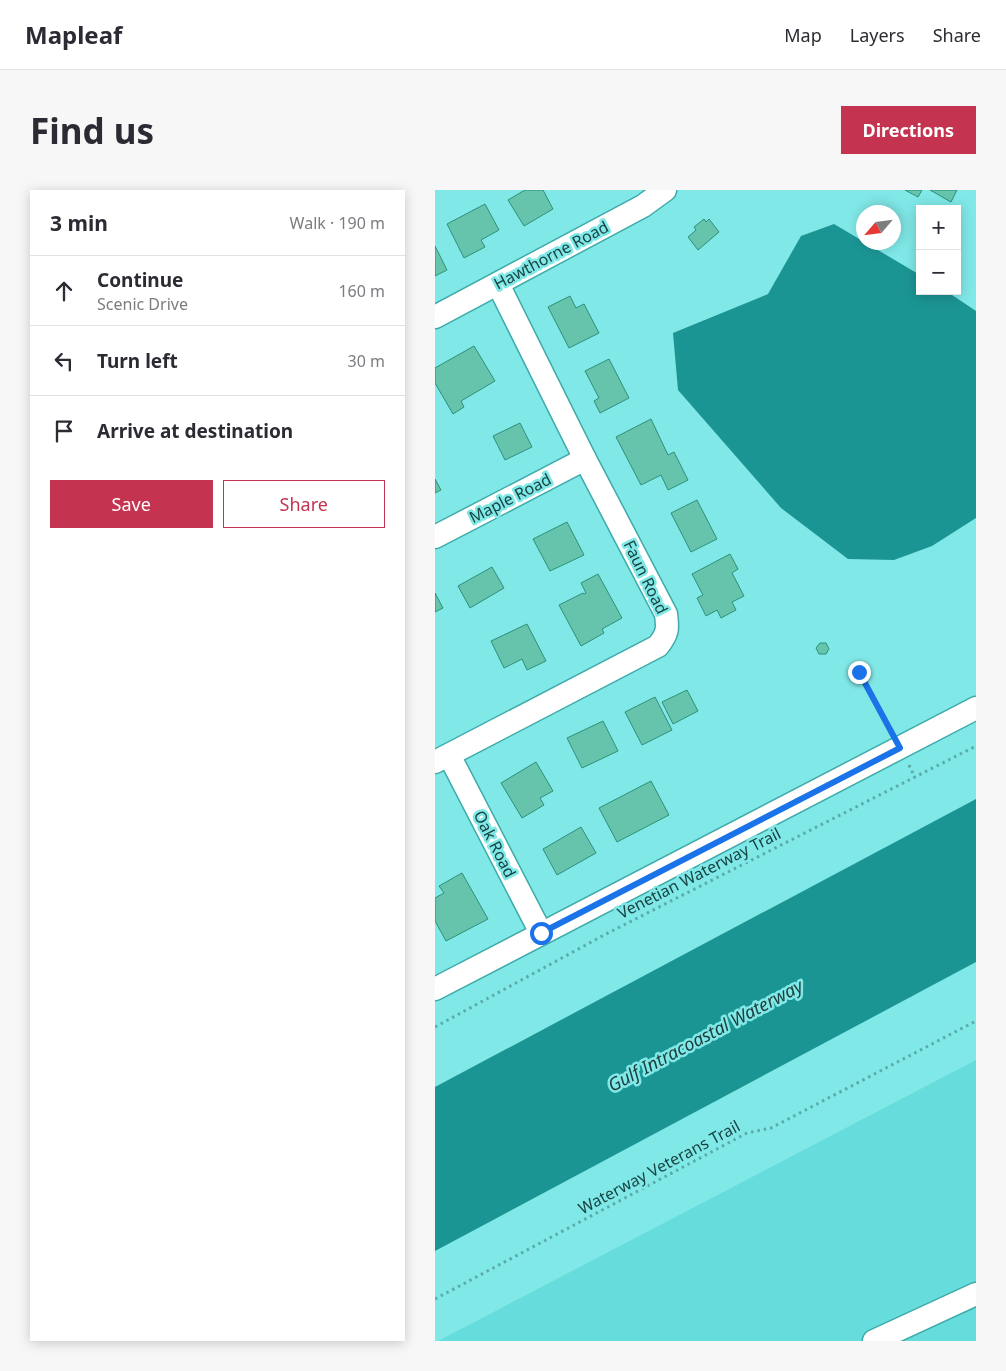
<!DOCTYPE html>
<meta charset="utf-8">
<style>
:root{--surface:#fff;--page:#f7f7f7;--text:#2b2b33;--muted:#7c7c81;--line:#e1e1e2;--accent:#c43450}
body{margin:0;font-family:"Noto Sans",sans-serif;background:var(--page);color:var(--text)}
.controls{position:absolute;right:15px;top:15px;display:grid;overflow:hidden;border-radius:0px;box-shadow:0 2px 12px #0003}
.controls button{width:45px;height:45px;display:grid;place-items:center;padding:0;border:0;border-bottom:1px solid var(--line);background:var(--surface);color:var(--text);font:25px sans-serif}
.compass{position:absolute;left:421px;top:15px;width:45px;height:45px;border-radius:50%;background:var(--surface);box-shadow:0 2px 12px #0003;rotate:242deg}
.stop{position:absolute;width:15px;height:15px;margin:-11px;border:4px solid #1a73e8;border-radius:50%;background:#fff}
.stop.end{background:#1a73e8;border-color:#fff;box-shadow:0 1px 5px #0008}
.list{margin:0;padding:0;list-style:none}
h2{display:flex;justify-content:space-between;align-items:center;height:65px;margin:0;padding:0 20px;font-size:21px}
h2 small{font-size:16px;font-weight:400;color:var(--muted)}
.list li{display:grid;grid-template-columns:32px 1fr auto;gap:15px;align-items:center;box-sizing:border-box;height:70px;padding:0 20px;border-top:1px solid var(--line)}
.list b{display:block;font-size:19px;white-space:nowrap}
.list p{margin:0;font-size:16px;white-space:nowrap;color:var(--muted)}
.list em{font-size:16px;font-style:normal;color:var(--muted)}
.actions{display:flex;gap:10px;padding:15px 20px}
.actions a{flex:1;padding:11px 0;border:1px solid var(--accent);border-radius:0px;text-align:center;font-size:18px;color:var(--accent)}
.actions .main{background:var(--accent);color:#fff}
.icon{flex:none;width:28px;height:28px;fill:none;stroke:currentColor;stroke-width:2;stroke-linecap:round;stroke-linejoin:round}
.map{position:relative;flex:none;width:541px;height:1151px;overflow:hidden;border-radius:0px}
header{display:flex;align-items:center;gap:30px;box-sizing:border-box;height:70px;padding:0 25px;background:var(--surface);border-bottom:1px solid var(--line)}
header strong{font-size:24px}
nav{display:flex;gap:28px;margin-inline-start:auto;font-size:18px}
.intro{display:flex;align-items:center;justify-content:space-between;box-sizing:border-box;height:120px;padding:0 30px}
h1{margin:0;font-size:35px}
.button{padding:12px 22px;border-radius:0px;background:var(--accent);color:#fff;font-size:18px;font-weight:700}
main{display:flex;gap:30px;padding:0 30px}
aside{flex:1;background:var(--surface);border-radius:0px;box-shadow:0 2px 12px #0003}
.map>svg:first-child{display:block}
</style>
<header>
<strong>Mapleaf</strong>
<nav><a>Map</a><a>Layers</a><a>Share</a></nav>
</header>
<div class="intro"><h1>Find us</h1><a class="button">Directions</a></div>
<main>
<aside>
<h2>3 min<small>Walk · 190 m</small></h2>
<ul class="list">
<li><svg class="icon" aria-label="ahead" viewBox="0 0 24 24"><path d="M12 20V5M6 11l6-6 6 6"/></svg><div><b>Continue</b><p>Scenic Drive</p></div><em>160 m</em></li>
<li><svg class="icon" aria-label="left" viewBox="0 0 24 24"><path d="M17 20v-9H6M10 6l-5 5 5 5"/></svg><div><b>Turn left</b></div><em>30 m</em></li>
<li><svg class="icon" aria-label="arrive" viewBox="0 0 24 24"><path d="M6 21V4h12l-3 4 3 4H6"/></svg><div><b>Arrive at destination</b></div></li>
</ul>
<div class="actions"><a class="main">Save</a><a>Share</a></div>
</aside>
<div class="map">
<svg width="541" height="1151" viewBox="0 0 541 1151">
<rect width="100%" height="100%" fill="#80e8e7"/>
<!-- built -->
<polygon fill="#66dddc" points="541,870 541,1151 3,1151"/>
<!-- water -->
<g fill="#1b9594">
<polygon points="399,34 485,85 485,101 511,101 541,121 541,328 497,356 459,370 413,369 346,318 243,200 238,143 333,104 366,46"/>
<polygon points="541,609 541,772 0,1061 0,897"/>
</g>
<!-- building -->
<g fill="#67c4ac" stroke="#2d907a">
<polygon points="90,0 108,0 118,19 89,36 73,10"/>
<polygon points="470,0 487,0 483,7"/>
<polygon points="495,0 522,0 516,12"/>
<polygon points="50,14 64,40 46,50 50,57 29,68 12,34"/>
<polygon points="269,29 271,32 274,29 284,42 263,60 253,47 261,40 259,37"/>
<polygon points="0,56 12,80 0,86"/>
<polygon points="135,106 141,118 149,114 164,143 134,158 113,117"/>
<polygon points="39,156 60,191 26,211 29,217 18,224 0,193 0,178"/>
<polygon points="174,169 194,208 165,223 159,211 164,208 150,181"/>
<polygon points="216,229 233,265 239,262 253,290 233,300 226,285 206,295 181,247"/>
<polygon points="85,233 97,257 70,270 58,246"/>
<polygon points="0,289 6,300 0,303"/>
<polygon points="262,310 282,349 256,362 236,323"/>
<polygon points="132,332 149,365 115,381 98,349"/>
<polygon points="295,364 303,379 297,383 309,406 297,412 301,420 286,428 282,420 271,426 262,408 268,405 257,384"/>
<polygon points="57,377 69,398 35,418 23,396"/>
<polygon points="163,384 187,428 167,439 169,443 146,456 124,415 148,403 149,404 151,403 146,393"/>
<polygon points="0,403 8,418 0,422"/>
<polygon points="92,434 111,471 92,480 87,469 69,478 56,451"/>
<polygon points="385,453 391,453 394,459 391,464 384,464 381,458"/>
<polygon points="252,500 263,521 238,534 227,512"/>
<polygon points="220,507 237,540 207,555 190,522"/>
<polygon points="168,531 183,561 147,578 132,548"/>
<polygon points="101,572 118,601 105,608 109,615 87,628 66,593"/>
<polygon points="216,591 234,625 182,652 164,618"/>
<polygon points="146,637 161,663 122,685 108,659"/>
<polygon points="27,683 53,729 11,751 0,731 0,708 9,703 4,696"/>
</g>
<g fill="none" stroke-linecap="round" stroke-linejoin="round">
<defs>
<g id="minor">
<polyline points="0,127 208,16 230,0"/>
<polyline points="0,347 150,269"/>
<polyline points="14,565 106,743"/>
<path d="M0,572L223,456C233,443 233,439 231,424L150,269L63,94"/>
<polyline points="0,799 541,518"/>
<polyline points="439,1151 541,1104"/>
</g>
</defs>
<!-- minor casing -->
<use href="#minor" stroke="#3eabaa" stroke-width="25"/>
<!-- path -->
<g stroke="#59acab" stroke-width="3" stroke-dasharray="2.5 4" stroke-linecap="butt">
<polyline points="424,482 455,541"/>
<polyline points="474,575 480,588"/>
<polyline points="0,837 171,744 541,556"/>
<polyline points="0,1109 312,943 336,938 541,831"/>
</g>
<!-- minor -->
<use href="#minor" stroke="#fff" stroke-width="22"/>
</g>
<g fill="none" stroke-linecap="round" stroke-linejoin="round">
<!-- route -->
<polyline stroke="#1a73e8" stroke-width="6" points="106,743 465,558 424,482"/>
</g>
<g text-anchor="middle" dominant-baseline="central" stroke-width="5" stroke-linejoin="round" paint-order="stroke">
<!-- street labels -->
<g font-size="16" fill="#174443" stroke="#80e8e7">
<text transform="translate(116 65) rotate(-28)">Hawthorne Road</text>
<text transform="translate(75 308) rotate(-27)">Maple Road</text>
<text transform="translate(211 387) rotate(64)">Faun Road</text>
<text transform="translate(60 654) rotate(63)">Oak Road</text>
<text transform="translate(264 683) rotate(-27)">Venetian Waterway Trail</text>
<text transform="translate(224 977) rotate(-28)">Waterway Veterans Trail</text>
</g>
<!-- water labels -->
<g font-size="18" font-style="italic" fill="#1c3d3c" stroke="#80e8e7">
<text transform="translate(270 845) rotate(-28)">Gulf Intracoastal Waterway</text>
</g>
</g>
</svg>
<div class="controls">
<button>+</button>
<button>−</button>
</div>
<svg class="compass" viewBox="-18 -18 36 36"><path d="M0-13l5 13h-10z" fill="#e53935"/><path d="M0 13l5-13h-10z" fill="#7c7c81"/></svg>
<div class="stop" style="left:106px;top:743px"></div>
<div class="stop end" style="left:424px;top:482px"></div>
</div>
</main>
